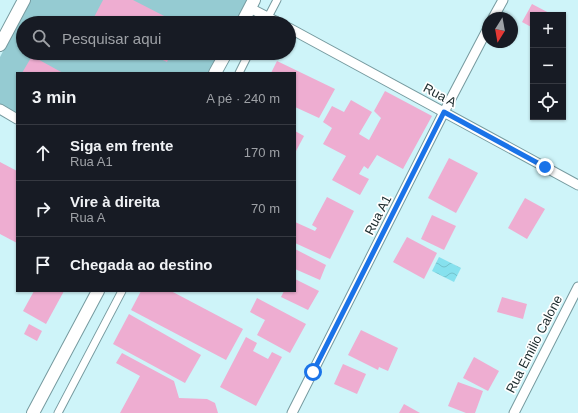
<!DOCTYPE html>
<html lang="pt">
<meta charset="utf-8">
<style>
:root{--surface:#171b24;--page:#242831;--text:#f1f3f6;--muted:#9ea1a6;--line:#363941}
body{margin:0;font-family:Arial,sans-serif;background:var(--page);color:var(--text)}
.controls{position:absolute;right:12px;top:12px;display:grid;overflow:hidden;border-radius:0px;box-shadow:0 1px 3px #0004}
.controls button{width:36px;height:36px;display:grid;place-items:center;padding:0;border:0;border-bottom:1px solid var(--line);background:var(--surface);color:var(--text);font:20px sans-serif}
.compass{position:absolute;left:482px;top:12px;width:36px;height:36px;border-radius:50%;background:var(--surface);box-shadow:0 1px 3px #0004;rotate:191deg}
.stop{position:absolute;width:12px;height:12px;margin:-9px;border:3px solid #1a73e8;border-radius:50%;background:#fff}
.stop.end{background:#1a73e8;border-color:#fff;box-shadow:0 1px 4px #0008}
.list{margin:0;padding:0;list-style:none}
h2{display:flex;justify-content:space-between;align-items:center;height:52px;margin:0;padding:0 16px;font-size:17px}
h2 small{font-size:13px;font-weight:400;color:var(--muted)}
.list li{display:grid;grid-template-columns:26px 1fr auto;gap:12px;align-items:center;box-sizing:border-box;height:56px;padding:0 16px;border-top:1px solid var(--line)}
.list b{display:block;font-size:15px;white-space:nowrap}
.list p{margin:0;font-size:13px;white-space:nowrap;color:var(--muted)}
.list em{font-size:13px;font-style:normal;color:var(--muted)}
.icon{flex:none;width:22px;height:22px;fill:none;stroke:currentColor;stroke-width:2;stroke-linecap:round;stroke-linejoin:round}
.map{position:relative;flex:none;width:578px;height:413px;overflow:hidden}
.search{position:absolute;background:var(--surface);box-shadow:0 1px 3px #0004;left:16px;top:16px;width:280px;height:44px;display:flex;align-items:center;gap:10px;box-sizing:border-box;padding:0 14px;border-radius:22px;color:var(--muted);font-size:15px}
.panel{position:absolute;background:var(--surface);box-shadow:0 1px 3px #0004;left:16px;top:72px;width:280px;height:220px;border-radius:0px}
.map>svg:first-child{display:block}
</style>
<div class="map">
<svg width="578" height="413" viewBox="0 0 578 413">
<defs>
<pattern id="water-waves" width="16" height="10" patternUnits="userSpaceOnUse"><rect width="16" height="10" fill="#86e1ee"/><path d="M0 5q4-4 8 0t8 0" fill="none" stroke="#73c1cc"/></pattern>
</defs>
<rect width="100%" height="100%" fill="#cef4f9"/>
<!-- park -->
<polygon fill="#95cbd2" points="30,0 248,0 236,23 23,23 23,53 220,53 210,73 17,73 17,114 0,104 0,57"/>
<!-- water -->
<polygon fill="url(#water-waves)" points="439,257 461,268 454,282 432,271"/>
<!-- building -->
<g fill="#eeadd1">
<polygon points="103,0 133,0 168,18 165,23 91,23"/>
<polygon points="532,4 553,15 533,15 533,28 522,22"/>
<polygon points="148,53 171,53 167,62"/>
<polygon points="32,56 63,73 22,73"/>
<polygon points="277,61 335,89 319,118 295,107 295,73 271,73"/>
<polygon points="385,91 432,116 403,169 377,155 368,169 364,166 359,174 369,179 360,195 332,180 346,156 323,144 332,128 323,122 332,106 344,112 351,100 372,112 359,134 369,140 381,118 374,111"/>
<polygon points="295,131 304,136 295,153"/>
<polygon points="449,158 478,173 456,213 428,198"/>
<polygon points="0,162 17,171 17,243 0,234"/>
<polygon points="327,197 354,211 330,259 295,243 295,222 315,231 317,228 312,225"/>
<polygon points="525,198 545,209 527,239 508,228"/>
<polygon points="432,215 456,226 444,250 421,239"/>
<polygon points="407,237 437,253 424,279 393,262"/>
<polygon points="295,249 326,265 320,280 295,269"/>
<polygon points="295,279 319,291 308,310 281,297 284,291 295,291"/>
<polygon points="34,291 64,291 46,324 23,311"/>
<polygon points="141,291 171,291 243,329 226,360 131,310"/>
<polygon points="502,297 527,304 523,319 497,312"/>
<polygon points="257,298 306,324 290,353 257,335 265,320 250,312"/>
<polygon points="129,314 201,355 185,383 113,344"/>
<polygon points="29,324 42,331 37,341 24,334"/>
<polygon points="361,330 398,348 388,371 379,367 378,370 348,355"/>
<polygon points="246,337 257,343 253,351 268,359 272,352 282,357 256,406 220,387"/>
<polygon points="122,353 174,381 179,398 207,399 215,403 218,413 120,413 140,376 116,363"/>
<polygon points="474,357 499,371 488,391 463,378"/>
<polygon points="343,364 366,374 357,394 334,384"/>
<polygon points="458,382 483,391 475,413 466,413 448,406"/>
<polygon points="404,404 420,413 399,413"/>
</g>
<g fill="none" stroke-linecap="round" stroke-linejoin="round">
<defs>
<g id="pedestrian">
<polyline points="265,23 277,0"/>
<polyline points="239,73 249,53"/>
<polyline points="58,413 122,291"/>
</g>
<g id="minor">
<polyline points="250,8 279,23"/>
<polyline points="493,18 503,0"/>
<polyline points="289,28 578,185"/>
<polyline points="0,109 17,119"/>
<polyline points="292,413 444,112 488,28"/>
<polyline points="514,413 578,287"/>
</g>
<g id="tertiary">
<polyline points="242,23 254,0"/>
<polyline points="0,45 24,0"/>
<polyline points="215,73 226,53"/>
<polyline points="33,413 98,291"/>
</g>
</defs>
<!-- pedestrian casing -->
<use href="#pedestrian" stroke="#769a9f" stroke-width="9"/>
<!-- minor casing -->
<use href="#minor" stroke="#769a9f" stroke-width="11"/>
<!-- tertiary casing -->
<use href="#tertiary" stroke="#769a9f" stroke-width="14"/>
<!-- pedestrian -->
<use href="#pedestrian" stroke="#fff" stroke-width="7"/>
<!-- minor -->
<use href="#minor" stroke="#fff" stroke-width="9"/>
<!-- tertiary -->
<use href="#tertiary" stroke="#fff" stroke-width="12"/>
</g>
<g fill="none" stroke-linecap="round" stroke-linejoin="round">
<!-- route -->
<polyline stroke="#1a73e8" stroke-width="5" points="313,372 444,112 545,167"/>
</g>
<g text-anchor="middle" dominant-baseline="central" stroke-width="3.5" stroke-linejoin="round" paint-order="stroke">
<!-- street labels -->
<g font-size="13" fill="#1b2a2c" stroke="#fff">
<text transform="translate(440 95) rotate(28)">Rua A</text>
<text transform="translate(378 215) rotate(-63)">Rua A1</text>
<text transform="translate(534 344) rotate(-63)">Rua Emilio Calone</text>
</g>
</g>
</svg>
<div class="controls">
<button>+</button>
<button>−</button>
<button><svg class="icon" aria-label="locate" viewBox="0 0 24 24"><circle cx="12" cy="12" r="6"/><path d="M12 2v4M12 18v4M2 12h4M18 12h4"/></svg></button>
</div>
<svg class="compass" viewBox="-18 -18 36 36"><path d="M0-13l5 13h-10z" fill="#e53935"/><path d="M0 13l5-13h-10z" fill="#9ea1a6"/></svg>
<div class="stop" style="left:313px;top:372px"></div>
<div class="stop end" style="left:545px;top:167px"></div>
<div class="search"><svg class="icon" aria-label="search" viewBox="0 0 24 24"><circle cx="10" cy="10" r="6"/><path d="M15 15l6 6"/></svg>Pesquisar aqui</div>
<section class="panel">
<h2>3 min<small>A pé · 240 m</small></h2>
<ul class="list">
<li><svg class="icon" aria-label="ahead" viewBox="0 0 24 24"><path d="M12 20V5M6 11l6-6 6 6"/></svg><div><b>Siga em frente</b><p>Rua A1</p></div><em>170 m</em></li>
<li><svg class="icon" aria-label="right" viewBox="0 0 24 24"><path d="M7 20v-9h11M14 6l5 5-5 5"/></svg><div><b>Vire à direita</b><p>Rua A</p></div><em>70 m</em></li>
<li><svg class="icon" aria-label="arrive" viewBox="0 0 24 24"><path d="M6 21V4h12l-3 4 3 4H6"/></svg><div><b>Chegada ao destino</b></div></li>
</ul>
</section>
</div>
